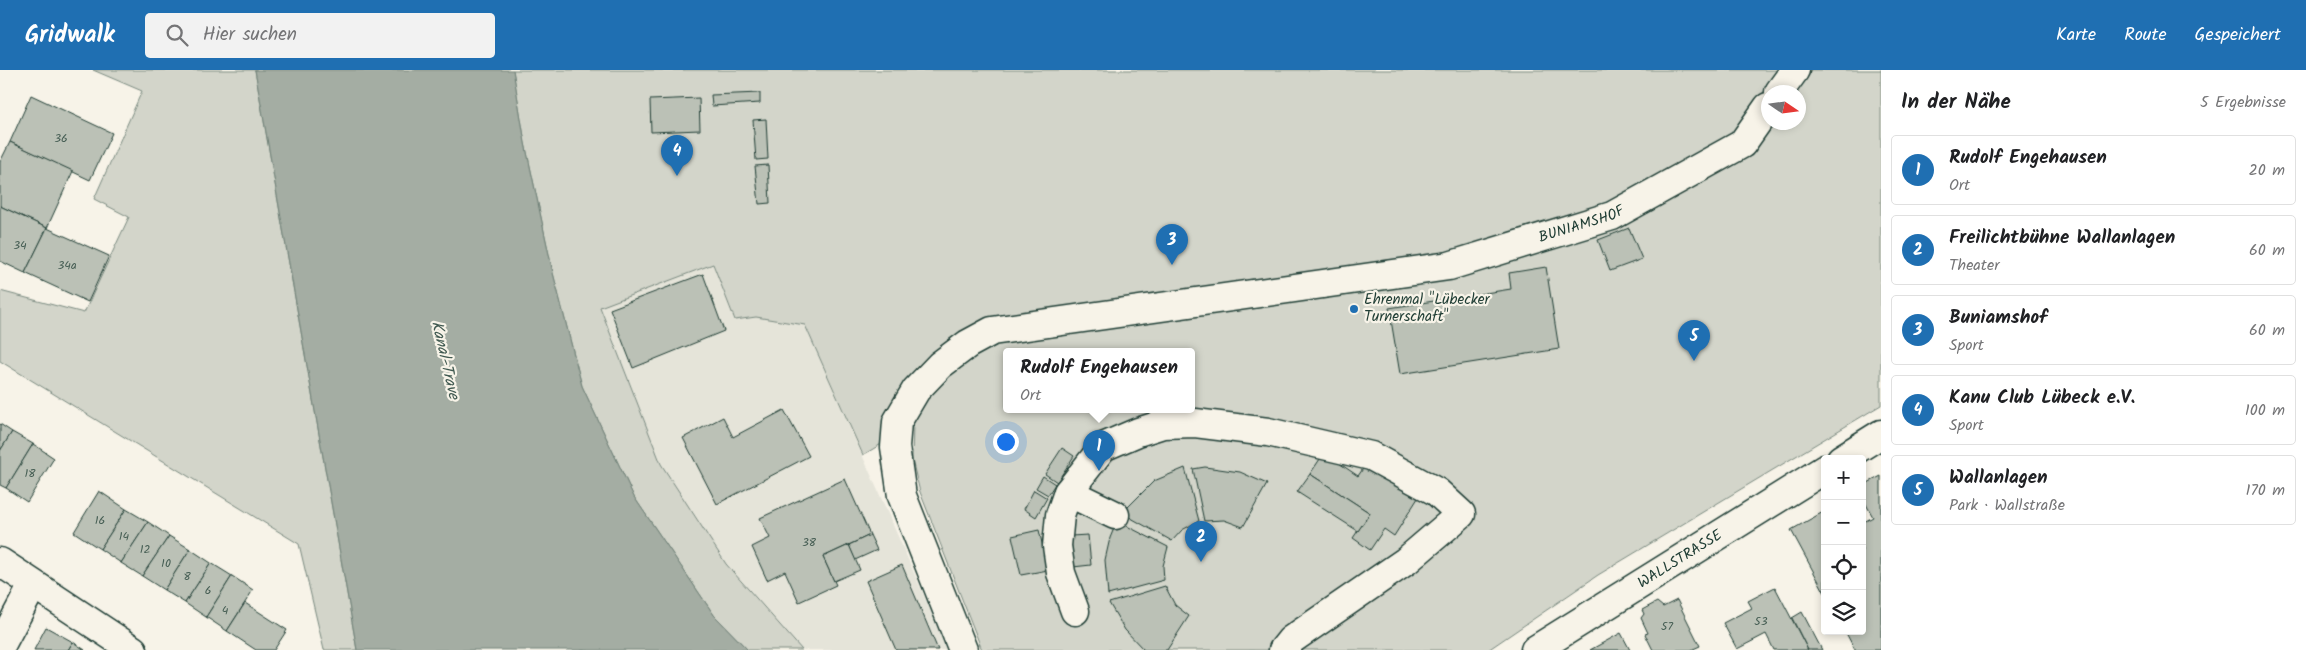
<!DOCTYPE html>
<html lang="de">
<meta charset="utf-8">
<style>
:root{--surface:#fff;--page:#f2f2f2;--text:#202124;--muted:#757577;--line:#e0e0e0;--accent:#1f6fb2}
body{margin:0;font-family:Kalam,sans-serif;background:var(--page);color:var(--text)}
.controls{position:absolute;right:15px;bottom:15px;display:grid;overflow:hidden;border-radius:5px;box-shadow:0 2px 8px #0003}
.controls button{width:45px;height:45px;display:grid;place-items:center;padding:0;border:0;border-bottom:1px solid var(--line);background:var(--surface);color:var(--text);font:25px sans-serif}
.compass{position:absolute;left:1761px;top:15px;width:45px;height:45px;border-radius:50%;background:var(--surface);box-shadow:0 2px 8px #0003;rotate:103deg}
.you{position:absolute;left:1005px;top:371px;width:18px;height:18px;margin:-12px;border:4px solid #fff;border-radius:50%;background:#1a73e8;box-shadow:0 0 0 8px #1a73e833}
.badge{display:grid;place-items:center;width:32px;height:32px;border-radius:50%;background:var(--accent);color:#fff;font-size:16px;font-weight:700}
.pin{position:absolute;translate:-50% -41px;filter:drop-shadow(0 1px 2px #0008)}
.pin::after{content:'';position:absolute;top:26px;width:18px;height:15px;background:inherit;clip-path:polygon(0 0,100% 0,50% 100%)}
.popup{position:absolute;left:1003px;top:278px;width:192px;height:65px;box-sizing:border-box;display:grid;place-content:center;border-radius:5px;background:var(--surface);filter:drop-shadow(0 1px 4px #0005);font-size:16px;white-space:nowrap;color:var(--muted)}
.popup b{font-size:19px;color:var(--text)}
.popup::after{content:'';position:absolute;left:50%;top:100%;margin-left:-10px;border:10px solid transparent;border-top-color:var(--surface)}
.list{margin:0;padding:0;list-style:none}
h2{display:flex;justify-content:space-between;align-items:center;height:65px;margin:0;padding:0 20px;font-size:21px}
h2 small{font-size:16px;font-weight:400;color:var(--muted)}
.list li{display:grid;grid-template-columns:32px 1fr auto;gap:15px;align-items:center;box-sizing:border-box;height:70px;margin:0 10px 10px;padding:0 10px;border:1px solid var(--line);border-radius:5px}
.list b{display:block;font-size:19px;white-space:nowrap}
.list p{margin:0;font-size:16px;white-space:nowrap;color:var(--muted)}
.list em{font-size:16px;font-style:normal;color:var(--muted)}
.icon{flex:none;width:28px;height:28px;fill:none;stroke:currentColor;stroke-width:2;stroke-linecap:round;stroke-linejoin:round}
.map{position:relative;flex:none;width:1881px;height:580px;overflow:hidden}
header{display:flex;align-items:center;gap:30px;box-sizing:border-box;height:70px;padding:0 25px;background:var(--accent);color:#fff}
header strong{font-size:24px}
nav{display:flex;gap:28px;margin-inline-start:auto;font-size:18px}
.search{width:350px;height:45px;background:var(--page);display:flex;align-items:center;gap:12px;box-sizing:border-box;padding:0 18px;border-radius:5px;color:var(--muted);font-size:19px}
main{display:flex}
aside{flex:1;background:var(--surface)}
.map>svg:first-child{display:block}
</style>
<header>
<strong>Gridwalk</strong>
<div class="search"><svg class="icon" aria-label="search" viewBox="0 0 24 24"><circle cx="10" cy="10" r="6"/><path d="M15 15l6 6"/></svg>Hier suchen</div>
<nav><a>Karte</a><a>Route</a><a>Gespeichert</a></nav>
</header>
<main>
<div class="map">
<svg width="1881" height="580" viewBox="0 0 1881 580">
<rect width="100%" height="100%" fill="#f7f3e8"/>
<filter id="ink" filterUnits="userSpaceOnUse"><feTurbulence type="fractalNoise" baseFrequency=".02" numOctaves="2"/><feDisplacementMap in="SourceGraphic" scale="10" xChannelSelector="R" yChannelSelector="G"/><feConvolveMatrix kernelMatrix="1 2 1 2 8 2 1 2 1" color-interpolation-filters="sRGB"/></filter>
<g filter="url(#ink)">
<!-- built -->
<polygon fill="#e5e4d9" points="713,194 735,250 756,247 805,255 948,580 802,580 726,494 661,394 600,236"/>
<!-- green -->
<g fill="#d3d5ca" stroke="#79897f" fill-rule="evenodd">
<polygon points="93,0 255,0 357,580 324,580 299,474 0,291 0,221 84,243 129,147 94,129 142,21"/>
<path d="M513,0H1881V335L1598,505L1488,580H982L920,422L912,390L913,355L863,385L805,255L756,247L735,250L713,194L600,237L661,394L726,494L802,580H748L714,545L634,427L582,316L553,203L525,73ZM1768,22H1798V52H1768ZM1006,282H1192V340H1006Z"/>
</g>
<!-- water -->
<polygon fill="#a4ada3" stroke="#6f8077" points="255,0 513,0 525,73 553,203 582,316 634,427 714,545 748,580 357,580"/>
<!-- building -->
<g fill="#bbc1b6" stroke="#1f3d34">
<polygon points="760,23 760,33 712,36 711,25"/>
<polygon points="31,25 112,63 90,110 10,72"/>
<polygon points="699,28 700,60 651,62 650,30"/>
<polygon points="766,49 768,89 756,90 753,50"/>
<polygon points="10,72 73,101 47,158 0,136 0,92"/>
<polygon points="768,95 770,133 759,134 755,96"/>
<polygon points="0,136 47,158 25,203 0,191"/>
<polygon points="47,158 109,186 88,232 25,203"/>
<polygon points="1629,158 1642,189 1610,201 1598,170"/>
<polygon points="1546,197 1559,279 1400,304 1389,238 1511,219 1509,203"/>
<polygon points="703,204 724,261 633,298 610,239"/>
<polygon points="784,340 809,386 717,434 683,368 723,347 733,367"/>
<polygon points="0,354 12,362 0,381"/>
<polygon points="12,362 33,374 6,418 0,415 0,381"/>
<polygon points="33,374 54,388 27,432 6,418"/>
<polygon points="1062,378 1074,386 1057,412 1045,404"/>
<polygon points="1324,383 1358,406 1367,393 1418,428 1394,466 1384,459 1370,480 1353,468 1370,443 1310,404"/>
<polygon points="1205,397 1240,402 1267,414 1243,457 1224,450 1204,451 1193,399"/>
<polygon points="1185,398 1199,451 1182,460 1172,471 1122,443 1154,411"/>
<polygon points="1310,404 1370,443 1358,461 1297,422"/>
<polygon points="1043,406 1055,414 1048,425 1036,418"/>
<polygon points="1881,406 1881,580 1855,580 1845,561 1862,561 1862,453 1873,447 1862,427 1862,416"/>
<polygon points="845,409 870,465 823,487 836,515 799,532 785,501 767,510 752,477 770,468 760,448"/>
<polygon points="1034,420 1047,428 1036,447 1024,439"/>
<polygon points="99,421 126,439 100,479 74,462"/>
<polygon points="126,439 148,452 121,493 100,479"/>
<polygon points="1825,441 1825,523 1791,460"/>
<polygon points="1117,451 1168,477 1163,496 1164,510 1108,525 1105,490 1110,468"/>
<polygon points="148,452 169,466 142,506 121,493"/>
<polygon points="1039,460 1048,500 1021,505 1012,466"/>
<polygon points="870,465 877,480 855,490 849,475"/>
<polygon points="1088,465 1091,495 1073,497 1071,466"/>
<polygon points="169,466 190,479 164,520 142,506"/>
<polygon points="849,475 860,500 834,511 823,487"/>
<polygon points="190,479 211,493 185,533 164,520"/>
<polygon points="211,493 232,506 206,547 185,533"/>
<polygon points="902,495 938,580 896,580 866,511"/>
<polygon points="232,506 253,520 227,561 206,547"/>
<polygon points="1165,516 1175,535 1189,546 1167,580 1144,580 1125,560 1109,533"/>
<polygon points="1775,517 1808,580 1774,580 1766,564 1737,579 1723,553 1752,538 1748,531"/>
<polygon points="1677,530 1700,576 1691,580 1653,580 1645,564 1648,563 1641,548 1644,544 1642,540 1657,532 1663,537"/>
<polygon points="245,533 287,560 274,580 256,580 227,561"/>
<polygon points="1802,542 1822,580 1808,580 1792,548"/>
<polygon points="46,557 73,572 68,580 34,580"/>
<polygon points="1621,563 1630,580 1590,580"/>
<polygon points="73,572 85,580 68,580"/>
</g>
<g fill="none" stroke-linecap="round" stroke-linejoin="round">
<defs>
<g id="minor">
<polyline points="1779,22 1795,0"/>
<polyline points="1068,422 1115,445"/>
<polyline points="0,492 133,580"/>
<polyline points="1075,541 1061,503 1057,476 1060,445 1068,422 1103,377 1138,362 1163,354 1195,353 1268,362 1371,386 1437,422 1461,444 1406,491 1291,570 1283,580"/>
<polyline points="0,577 33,515"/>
<path id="s1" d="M963,580L902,426L895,377L897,352L916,320L940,295L968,274L992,261L1449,196L1612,146L1742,74L1768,37"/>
</g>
<g id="major">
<polyline points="1841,389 1881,364"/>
<path id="s2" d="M1535,580L1825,399"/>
</g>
</defs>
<!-- minor casing -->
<use href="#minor" stroke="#1f3d34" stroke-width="31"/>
<!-- major casing -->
<use href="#major" stroke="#1f3d34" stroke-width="31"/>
<!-- minor -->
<use href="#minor" stroke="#f7f3e8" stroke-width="28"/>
<!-- major -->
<use href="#major" stroke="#f7f3e8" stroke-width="28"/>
</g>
</g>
<!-- markers -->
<circle fill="#1f6fb2" stroke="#f7f3e8" stroke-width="2" cx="1354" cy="239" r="5"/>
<g text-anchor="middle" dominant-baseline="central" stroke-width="4.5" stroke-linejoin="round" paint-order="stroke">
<!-- number labels -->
<g font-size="12" fill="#465e54">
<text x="61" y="68">36</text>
<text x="20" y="175">34</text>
<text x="67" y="195">34a</text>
<text x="30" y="403">18</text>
<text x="100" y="450">16</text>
<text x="124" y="466">14</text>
<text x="809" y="472">38</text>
<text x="145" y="479">12</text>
<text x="166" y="493">10</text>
<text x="187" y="506">8</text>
<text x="208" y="520">6</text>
<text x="225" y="540">4</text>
<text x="1761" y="551">53</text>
<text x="1667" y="556">57</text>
</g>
<!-- street labels -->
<g font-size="15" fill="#1f3d34" stroke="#f7f3e8">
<text stroke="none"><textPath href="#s1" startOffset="975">BUNIAMSHOF</textPath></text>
<text stroke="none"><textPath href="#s2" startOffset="171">WALLSTRASSE</textPath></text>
</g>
<!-- poi labels -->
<g font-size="15" fill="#1f3d34" stroke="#f7f3e8" text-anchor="start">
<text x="1364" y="230">Ehrenmal "Lübecker<tspan x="1364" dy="17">Turnerschaft"</tspan></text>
</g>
<!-- water labels -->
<g font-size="16" font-style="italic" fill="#405950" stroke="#f7f3e8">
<text transform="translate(445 290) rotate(77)">Kanal-Trave</text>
</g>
</g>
</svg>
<div class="controls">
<button>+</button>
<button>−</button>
<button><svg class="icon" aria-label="locate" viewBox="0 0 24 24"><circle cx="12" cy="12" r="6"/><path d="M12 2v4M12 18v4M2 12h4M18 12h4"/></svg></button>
<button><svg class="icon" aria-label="layers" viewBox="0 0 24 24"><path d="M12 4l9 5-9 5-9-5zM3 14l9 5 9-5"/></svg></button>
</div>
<svg class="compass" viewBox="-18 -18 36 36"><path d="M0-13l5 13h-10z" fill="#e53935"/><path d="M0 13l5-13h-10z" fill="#757577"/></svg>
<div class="you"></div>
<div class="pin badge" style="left:1099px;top:401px">1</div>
<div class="popup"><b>Rudolf Engehausen</b>Ort</div>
<div class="pin badge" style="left:1201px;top:492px">2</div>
<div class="pin badge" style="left:1172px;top:195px">3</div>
<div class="pin badge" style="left:677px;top:106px">4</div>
<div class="pin badge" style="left:1694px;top:291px">5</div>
</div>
<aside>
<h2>In der Nähe<small>5 Ergebnisse</small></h2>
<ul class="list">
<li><span class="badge">1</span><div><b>Rudolf Engehausen</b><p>Ort</p></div><em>20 m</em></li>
<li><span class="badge">2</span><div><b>Freilichtbühne Wallanlagen</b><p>Theater</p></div><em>60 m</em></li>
<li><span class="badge">3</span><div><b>Buniamshof</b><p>Sport</p></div><em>60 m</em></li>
<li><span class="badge">4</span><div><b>Kanu Club Lübeck e.V.</b><p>Sport</p></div><em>100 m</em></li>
<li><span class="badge">5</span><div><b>Wallanlagen</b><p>Park · Wallstraße</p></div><em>170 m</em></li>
</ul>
</aside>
</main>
